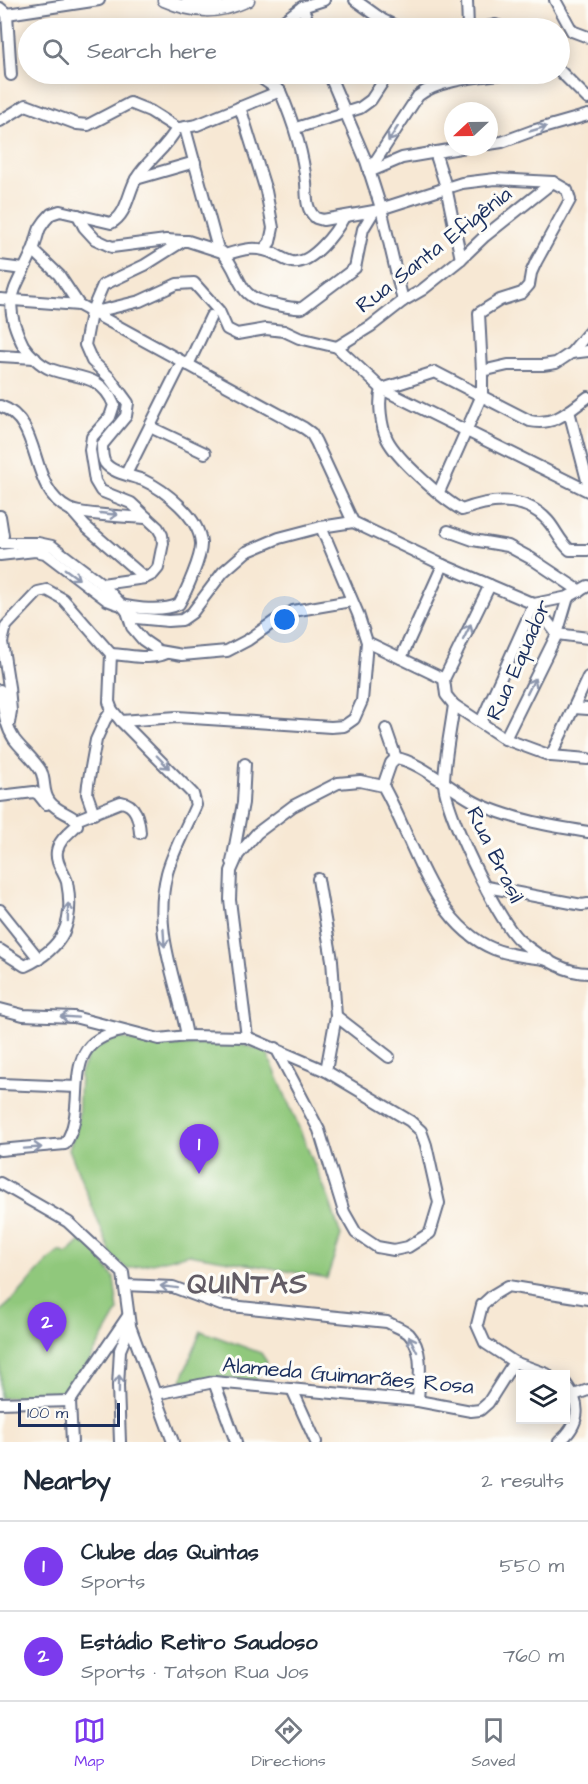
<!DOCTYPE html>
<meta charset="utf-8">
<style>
:root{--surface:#fff;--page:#f6f6f7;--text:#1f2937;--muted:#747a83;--line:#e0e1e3;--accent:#7c3aed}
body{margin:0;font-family:"Architects Daughter",sans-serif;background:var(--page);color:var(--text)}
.controls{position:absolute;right:18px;bottom:18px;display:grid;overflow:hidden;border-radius:0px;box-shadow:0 3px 15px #0003}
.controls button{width:54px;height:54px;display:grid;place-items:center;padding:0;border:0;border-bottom:2px solid var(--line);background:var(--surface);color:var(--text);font:30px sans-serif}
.compass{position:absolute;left:444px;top:102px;width:54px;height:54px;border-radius:50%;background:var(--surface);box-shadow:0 3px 15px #0003;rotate:248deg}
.scale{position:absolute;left:18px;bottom:15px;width:102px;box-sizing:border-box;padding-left:6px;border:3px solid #1b2f5e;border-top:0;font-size:16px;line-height:21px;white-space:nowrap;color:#1b2f5e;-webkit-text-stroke:4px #fdfcf7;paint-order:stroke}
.you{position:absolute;left:285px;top:620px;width:21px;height:21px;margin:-15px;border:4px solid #fff;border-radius:50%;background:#1a73e8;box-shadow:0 0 0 9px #1a73e833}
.badge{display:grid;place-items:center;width:39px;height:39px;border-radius:50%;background:var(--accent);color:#fff;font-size:20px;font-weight:700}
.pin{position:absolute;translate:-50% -50px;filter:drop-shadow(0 2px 3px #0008)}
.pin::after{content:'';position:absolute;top:32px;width:21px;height:18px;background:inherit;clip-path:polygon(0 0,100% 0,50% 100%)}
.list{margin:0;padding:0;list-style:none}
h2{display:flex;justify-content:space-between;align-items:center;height:78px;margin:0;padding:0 24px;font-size:26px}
h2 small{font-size:20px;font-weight:400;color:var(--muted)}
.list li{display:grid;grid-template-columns:39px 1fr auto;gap:18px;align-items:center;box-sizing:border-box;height:90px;padding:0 24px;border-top:2px solid var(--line)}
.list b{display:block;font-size:22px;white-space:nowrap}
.list p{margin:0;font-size:20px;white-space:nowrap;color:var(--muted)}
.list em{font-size:20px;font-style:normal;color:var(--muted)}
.icon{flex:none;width:33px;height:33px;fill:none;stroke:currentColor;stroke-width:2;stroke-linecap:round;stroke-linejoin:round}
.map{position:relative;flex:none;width:588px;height:1442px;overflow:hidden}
.search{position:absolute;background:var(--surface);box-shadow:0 3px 15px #0003;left:18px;right:18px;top:18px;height:66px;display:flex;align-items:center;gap:15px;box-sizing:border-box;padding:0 21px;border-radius:33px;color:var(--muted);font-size:22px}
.sheet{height:258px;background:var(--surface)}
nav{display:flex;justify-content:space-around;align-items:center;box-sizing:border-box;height:84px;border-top:2px solid var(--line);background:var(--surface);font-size:16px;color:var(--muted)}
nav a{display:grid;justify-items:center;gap:3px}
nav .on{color:var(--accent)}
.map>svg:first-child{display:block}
</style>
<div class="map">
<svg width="588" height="1442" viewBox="0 0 588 1442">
<rect width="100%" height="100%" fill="#fdfcf7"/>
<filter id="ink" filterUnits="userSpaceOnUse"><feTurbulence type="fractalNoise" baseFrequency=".0167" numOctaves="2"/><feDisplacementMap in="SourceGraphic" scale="12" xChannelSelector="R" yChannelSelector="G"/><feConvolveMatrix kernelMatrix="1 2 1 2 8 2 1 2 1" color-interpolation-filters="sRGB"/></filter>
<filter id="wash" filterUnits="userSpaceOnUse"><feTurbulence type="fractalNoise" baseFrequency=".008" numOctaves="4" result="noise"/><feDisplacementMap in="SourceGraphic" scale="24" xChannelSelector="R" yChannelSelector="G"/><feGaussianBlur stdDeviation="1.35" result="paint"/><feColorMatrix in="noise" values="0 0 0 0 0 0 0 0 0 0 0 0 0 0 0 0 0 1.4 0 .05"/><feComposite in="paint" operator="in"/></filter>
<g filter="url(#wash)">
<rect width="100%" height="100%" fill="#f7e8d4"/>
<!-- green -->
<g fill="#90c87b" stroke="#567c6c" stroke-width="1.5">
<polygon points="118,1037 157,1047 235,1042 267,1052 329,1199 341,1236 327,1278 189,1254 127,1269 112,1256 69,1149 78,1123 80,1073 90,1051"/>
<path d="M83,1239L96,1252L114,1278L118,1311L71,1393L0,1398V1311C23,1294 37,1267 60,1251L67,1254Z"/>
<polygon points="201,1331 261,1353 267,1362 254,1382 216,1377 181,1381"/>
</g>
</g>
<g filter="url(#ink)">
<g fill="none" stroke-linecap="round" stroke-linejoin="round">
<defs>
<g id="minor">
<polyline points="355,0 383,20 400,28"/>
<polyline points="467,0 468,28"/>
<polyline points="555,0 572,31 588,37"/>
<polyline points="302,7 311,28"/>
<polyline points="0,8 7,14 99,0"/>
<polyline points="7,14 11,75"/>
<polyline points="274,28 302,7 324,0"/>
<polyline points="482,28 495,25 504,28"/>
<polyline points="560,71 588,99"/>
<polyline points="255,74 280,91"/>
<polyline points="329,74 366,161 381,208 403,301"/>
<path d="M280,91C293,121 303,150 306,183C307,196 305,209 316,218L323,220L374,211L462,183L495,179L553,182L567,190L570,200L536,262L531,273L529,285L522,293L500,300L479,313L482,371"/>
<polyline points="240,107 266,191 273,228 270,242 264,249"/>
<polyline points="0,121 26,105 77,124 88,125 130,103 150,111 177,128"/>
<polyline points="180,128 197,125 280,91"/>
<polyline points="185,128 218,249"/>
<polyline points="296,128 360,108 371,100 388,74"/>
<polyline points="489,144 502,142 532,131 588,115"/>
<polyline points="435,152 446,187 461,259"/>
<path d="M369,171L418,96C437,80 477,77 502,74"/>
<polyline points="369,172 402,158 466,147"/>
<polyline points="136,179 195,162"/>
<polyline points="78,215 84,227 95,239 112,247 166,240 183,241"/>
<polyline points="33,250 59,275 79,305"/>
<path d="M225,255C243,249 257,245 275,254C280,257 287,261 292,262C312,265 336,232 344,217"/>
<polyline points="0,266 23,269"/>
<polyline points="0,299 79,305 304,428 311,433 316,442 353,522"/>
<polyline points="91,313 140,301 177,284 194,283 219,311 227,329 237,334 266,329 284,331 299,338 337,347 382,389 588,491"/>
<polyline points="337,347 371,326 403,301 422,290 461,259 485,236 553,182"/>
<polyline points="571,353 588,351"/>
<polyline points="0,356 35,358"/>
<polyline points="188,365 211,316"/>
<path d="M382,389C378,402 381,426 387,439C397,459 442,499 462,510C491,499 525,495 548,521C556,530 560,542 570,550H588"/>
<path d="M382,389L435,372L530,421C555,426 569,411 588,397"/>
<path d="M0,406C44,421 27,488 69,509C80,515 131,517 147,518"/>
<polyline points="569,411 588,484"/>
<polyline points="150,427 205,453"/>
<polyline points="126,474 182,362"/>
<polyline points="439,492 482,395 482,371 508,365 543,365 556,363 571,353 588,333"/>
<polyline points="71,510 85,526 145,578"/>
<polyline points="0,516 3,535 0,536"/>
<polyline points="448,531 473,540 508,546 532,559 580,591"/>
<polyline points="0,543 38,543 52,546 102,584 127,611 136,618 168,621 182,620 192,613 223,572 246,552 279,538 321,527 353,522 443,565 534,604 568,597 588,586"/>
<path d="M0,555L35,551L45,553L107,600C125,608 161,613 179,604C186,592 202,556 201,543C199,517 165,490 143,480C132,476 112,473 105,463C102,458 102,450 102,445L126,416L128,403L109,377L92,361L85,345L91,313L103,285L145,265L183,241H188L222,252C244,277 234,297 273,304C283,306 292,309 302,308L355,268L363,229L374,211"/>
<path d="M102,584L145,578L153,574L158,568L163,543L162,535L158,528L131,503L101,491L95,481L90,450L92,437L110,417L114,405C101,373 77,379 50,369C40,365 29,354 23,345C0,299 15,292 33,250C36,243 37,235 40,228C43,223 47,218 51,214L60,211L111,223C127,215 128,193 136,179C147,160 167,148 177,128"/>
<polyline points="490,585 444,679 446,695 454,705 505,739 551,756 588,759"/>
<polyline points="127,611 132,627 143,640 159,651 182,655 227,651 248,640 275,621 293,611 351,601"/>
<polyline points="557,634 588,638"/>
<polyline points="367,642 444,679"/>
<path d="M167,653C148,661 131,655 111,654L109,702L112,710L121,721L193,794L196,805C187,826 173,851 167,873C152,933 177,979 187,1036"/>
<polyline points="401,658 443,565"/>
<path d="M0,690C4,707 4,724 14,739C22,750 34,759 41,771C46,781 42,793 50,802C57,811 68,813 76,820L77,825C69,833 59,840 57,851C55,863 64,872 67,882C75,924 63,948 25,966L0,950"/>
<path d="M454,705C451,728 444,761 444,783C445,811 498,921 519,940C537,955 564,973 588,973"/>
<polyline points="574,708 588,709"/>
<polyline points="121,721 177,717 331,727 344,726 354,719 362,701 367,642 358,614 321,527"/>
<polyline points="481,722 534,604 557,634"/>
<polyline points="9,723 11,711 9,687 2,642 6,626 38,592 47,590 63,599 111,654"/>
<polyline points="386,729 396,758"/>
<polyline points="505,739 557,634 568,597"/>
<polyline points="551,756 588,677"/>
<path d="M383,786L391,763L396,758C420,761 457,795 481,805C515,820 551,826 588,832"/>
<polyline points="0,796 34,792 38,794 46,804"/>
<polyline points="94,814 87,794 88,784 96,740 105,720 112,710"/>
<path d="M76,820L121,802C136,804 139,819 140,833"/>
<polyline points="232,862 243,803 245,764"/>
<polyline points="318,879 332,960 336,1016 326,1071"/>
<polyline points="487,887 582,905 588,904"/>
<polyline points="0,910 39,959"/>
<polyline points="0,1009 23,1015 74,1017 159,1039 187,1036 247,1037 326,1071 410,1121 421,1131 426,1145 439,1203 430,1233 408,1247 394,1250 377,1247 356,1233 344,1212 319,1130 276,1048"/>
<polyline points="336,1016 389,1057"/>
<path d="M247,1037L230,900L231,871L238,855L257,833L293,806L338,783L360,781L383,786C414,840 432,924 494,949C511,956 531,957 549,960"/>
<polyline points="0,1084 77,1087"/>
<path d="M0,1150L65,1144C92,1103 54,1043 122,1031"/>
<polyline points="0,1183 68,1222 123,1273 130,1326 173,1442"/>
<path d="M124,1285L173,1287L221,1305L387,1322C394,1326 404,1329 409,1334C425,1352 419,1378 418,1401"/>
<polyline points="547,1374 514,1362 485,1343 477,1325 482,1305 493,1295 508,1286 588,1299"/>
<polyline points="214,1382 236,1442"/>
<polyline points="292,1389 316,1442"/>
<polyline points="156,1394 214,1382 418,1401 471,1411 480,1410 488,1403 514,1362"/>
<polyline points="574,1395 588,1390"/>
<polyline points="70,1401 128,1316"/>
<polyline points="70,1401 72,1442"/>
<polyline points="0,1403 70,1401"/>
<polyline points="120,1442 118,1386 120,1350 130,1326"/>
<path d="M559,1442C580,1425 582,1405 566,1384"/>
</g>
<g id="major">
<path d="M164,0C194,13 218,14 248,0"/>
<polyline points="189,0 210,2 217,0"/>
</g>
</defs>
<!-- minor casing -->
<use href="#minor" stroke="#687087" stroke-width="14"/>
<!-- major casing -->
<use href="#major" stroke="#687087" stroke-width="15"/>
<!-- minor -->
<use href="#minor" stroke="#fff" stroke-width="10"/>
<!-- major -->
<use href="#major" stroke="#fff" stroke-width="12"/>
</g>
<!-- one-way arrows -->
<defs><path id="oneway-shaft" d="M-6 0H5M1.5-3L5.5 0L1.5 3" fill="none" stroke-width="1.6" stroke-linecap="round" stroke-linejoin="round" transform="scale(1.5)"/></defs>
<g stroke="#8d97ae">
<use href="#oneway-shaft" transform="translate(538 129) rotate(-16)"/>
<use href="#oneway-shaft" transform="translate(393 134) rotate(123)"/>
<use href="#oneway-shaft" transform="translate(109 514) rotate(6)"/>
<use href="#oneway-shaft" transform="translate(72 574) rotate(36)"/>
<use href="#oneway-shaft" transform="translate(467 632) rotate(-64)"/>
<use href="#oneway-shaft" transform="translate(531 686) rotate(-64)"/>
<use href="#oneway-shaft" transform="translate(163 762) rotate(46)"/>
<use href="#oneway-shaft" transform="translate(68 912) rotate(-89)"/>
<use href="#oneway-shaft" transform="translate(164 938) rotate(86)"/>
<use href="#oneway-shaft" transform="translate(69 1017) rotate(-176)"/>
<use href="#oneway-shaft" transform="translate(33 1148) rotate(-4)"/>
<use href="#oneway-shaft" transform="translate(169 1287) rotate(-173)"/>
<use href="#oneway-shaft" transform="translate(413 1344) rotate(-117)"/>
<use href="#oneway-shaft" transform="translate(119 1384) rotate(-89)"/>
</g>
</g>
<g text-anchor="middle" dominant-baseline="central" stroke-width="6" stroke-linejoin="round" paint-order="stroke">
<!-- street labels -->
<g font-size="22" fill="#1b2f5e" stroke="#fdfcf7">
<text transform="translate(434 250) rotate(-38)">Rua Santa Efigênia</text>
<text transform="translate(519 660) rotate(-66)">Rua Equador</text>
<text transform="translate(495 855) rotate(64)">Rua Brasil</text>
<text transform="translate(348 1376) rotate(5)">Alameda Guimarães Rosa</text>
</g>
<!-- district labels -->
<g font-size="28" font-weight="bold" letter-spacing="1.5" fill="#625c65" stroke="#fdfcf7">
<text x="248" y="1284">QUINTAS</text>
</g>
</g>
</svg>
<div class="controls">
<button><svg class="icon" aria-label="layers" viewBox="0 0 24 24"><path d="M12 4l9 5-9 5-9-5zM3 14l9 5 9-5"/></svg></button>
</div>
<svg class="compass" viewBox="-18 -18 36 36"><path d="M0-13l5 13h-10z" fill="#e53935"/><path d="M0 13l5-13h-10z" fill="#747a83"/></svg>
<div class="scale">100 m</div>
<div class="you"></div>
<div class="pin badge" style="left:199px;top:1174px">1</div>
<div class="pin badge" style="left:47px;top:1352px">2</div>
<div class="search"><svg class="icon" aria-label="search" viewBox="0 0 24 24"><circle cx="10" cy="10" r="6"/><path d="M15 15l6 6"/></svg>Search here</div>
</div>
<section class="sheet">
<h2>Nearby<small>2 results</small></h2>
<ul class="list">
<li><span class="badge">1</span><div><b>Clube das Quintas</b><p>Sports</p></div><em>550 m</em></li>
<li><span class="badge">2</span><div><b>Estádio Retiro Saudoso</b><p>Sports · Tatson Rua Jos</p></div><em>760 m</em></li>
</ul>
</section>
<nav>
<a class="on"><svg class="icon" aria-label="map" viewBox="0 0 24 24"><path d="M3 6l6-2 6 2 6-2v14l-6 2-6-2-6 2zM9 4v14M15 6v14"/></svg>Map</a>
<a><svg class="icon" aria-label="directions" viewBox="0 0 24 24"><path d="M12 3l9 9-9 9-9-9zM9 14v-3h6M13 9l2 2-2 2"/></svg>Directions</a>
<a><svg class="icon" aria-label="saved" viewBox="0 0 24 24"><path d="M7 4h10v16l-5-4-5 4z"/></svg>Saved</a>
</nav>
